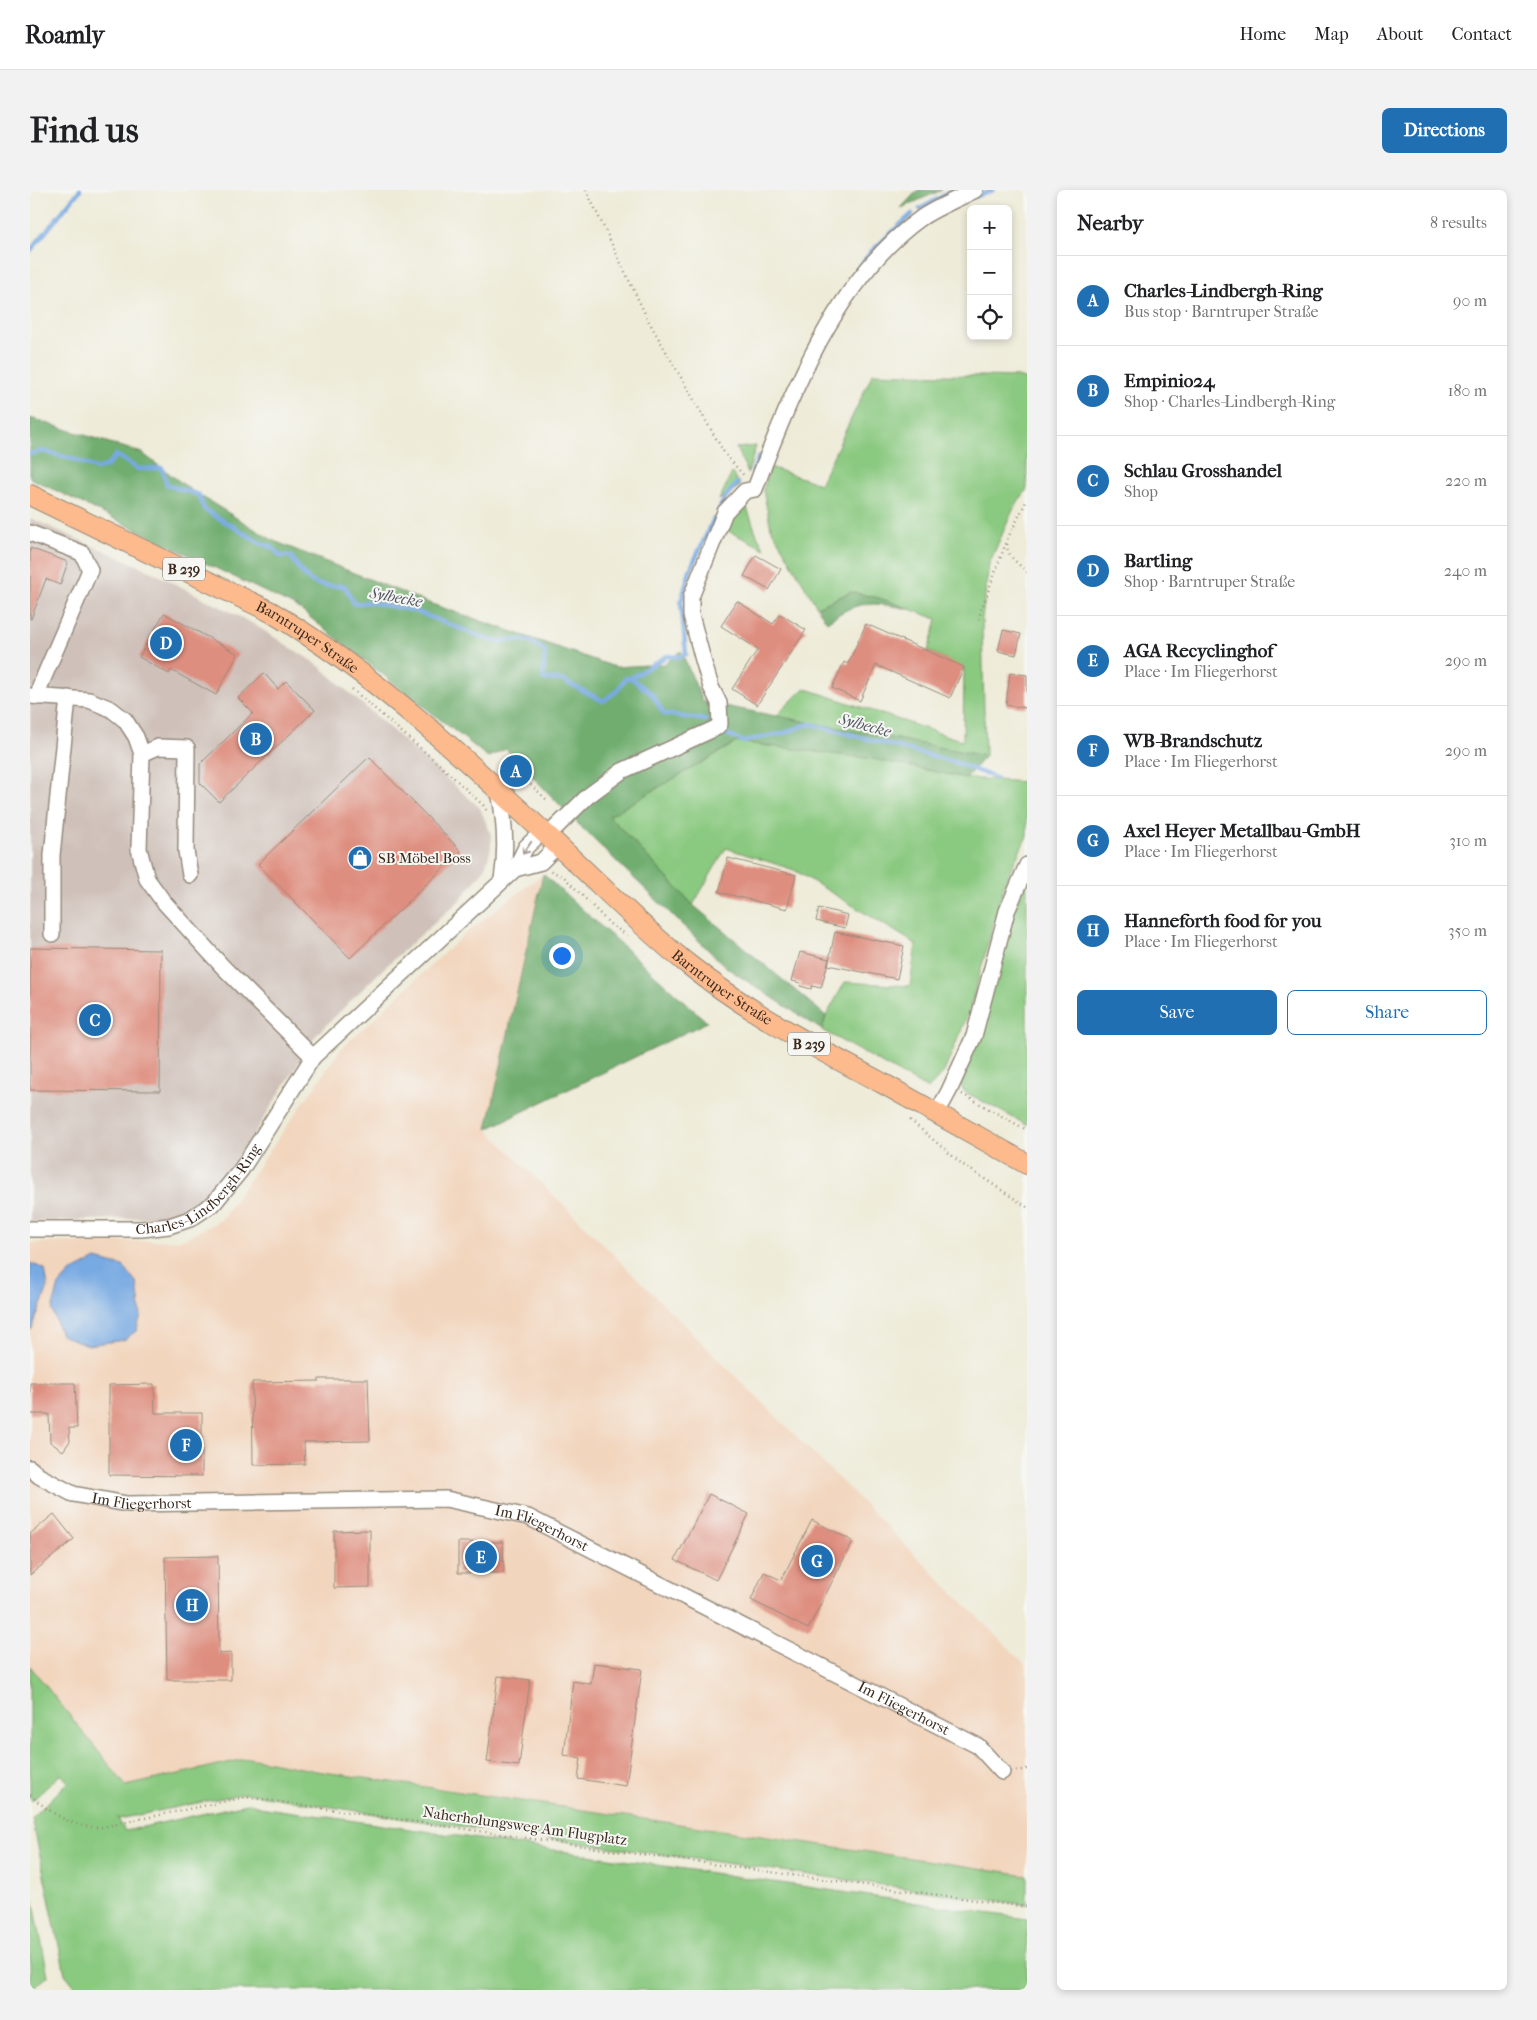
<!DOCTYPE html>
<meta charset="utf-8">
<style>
:root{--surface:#fff;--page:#f2f2f2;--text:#202124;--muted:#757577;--line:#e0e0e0;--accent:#1f6fb2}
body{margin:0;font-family:"IM FELL French Canon",serif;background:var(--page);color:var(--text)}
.controls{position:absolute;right:15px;top:15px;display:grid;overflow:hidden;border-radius:8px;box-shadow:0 2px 8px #0003}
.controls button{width:45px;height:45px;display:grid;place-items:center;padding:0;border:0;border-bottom:1px solid var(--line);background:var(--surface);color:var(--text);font:25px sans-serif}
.you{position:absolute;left:531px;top:765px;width:18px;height:18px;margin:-12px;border:4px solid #fff;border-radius:50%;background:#1a73e8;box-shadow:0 0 0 8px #1a73e833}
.badge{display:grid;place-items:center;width:32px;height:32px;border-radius:50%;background:var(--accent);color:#fff;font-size:16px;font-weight:700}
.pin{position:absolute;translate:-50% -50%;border:2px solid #fff;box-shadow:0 1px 5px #0006}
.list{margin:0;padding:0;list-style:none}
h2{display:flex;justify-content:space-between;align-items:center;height:65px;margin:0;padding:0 20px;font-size:21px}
h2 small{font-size:16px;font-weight:400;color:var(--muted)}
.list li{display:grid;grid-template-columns:32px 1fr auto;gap:15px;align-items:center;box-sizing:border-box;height:90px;padding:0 20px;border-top:1px solid var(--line)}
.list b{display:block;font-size:19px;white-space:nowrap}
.list p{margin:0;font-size:16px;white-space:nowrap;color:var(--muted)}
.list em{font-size:16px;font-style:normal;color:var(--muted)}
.actions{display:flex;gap:10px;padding:15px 20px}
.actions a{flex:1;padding:11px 0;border:1px solid var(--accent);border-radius:8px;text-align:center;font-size:18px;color:var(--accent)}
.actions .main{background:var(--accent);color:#fff}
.icon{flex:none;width:28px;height:28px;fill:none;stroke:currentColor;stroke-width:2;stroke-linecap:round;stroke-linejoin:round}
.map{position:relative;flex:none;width:997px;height:1800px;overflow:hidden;border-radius:8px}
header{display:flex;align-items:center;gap:30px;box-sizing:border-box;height:70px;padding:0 25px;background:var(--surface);border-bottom:1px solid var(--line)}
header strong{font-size:24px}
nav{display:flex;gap:28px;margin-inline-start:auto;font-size:18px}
.intro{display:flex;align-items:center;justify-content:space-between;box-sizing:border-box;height:120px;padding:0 30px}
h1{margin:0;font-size:35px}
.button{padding:12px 22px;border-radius:8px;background:var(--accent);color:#fff;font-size:18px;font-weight:700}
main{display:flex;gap:30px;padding:0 30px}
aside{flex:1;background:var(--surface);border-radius:8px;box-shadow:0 2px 8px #0003}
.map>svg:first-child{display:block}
</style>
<header>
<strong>Roamly</strong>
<nav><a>Home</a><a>Map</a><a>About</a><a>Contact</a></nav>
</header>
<div class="intro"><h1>Find us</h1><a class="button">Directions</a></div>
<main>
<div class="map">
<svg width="997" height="1800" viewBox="0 0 997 1800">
<rect width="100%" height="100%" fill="#f6f6f2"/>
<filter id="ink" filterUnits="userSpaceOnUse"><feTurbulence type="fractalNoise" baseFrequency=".02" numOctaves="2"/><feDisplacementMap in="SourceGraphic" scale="10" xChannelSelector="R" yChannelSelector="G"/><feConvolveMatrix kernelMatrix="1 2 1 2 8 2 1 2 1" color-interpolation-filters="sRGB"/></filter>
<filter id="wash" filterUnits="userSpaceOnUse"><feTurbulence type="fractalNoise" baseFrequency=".0096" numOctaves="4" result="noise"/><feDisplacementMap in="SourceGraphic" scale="20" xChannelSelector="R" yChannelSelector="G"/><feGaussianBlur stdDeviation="1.12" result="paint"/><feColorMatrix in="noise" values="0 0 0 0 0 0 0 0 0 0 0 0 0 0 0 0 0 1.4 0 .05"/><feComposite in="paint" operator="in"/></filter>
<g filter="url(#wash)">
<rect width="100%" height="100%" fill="#eeebd8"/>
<!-- built -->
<polygon fill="#f2d5bd" points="513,684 457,939 997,1476 997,1685 287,1580 219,1568 96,1596 0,1476 0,1053 151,1050 191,1030 311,859 436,743"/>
<!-- industrial -->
<polygon fill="#cfc1ba" points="0,328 116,379 222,433 288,475 450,618 462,647 460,662 454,680 429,711 354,778 287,844 205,974 185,999 166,1014 154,1022 139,1027 0,1032"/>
<!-- green -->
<g fill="#8ac980" stroke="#627a4f">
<polygon points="843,183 988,187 997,190 997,299 983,320 959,374 952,429 955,566 746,526 774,498 933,551 934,478 898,461 907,429 849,408 821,402 787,417 741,338 733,300 740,277 790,294"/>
<polygon points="726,256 718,283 706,258"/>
<polygon points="702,283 710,296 689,310"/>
<polygon points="714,310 727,345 735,359 692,338 699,323"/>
<polygon points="707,552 843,569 936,588 997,592 997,646 975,692 940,819 914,882 898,899 792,840 796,826 815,792 880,796 886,754 764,680 696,658 663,715 579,626"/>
<polygon points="997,686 997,935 935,902 929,893 974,747"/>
<polygon points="0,1476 96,1596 219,1568 287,1581 997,1685 997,1715 376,1629 216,1603 89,1629 87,1627 95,1641 221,1613 229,1617 997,1729 997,1800 48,1800 35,1784 2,1628 38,1592 31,1584 2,1611 0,1609"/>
<polygon points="0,1693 18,1786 2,1800 0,1800"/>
</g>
<!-- forest -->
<g fill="#6fad6e" stroke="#556c46">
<polygon points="888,0 912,0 871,18"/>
<polygon points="0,228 112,263 161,300 244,351 399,413 585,477 634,474 651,461 673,512 955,566 936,588 843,569 707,552 579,626 663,715 796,826 792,840 697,778 553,639 476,559 458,567 268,418 0,288"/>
<path d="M821,402L849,408L880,419C843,413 830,408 797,432L787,417Z"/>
<polygon points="513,684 677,832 457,939"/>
</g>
<!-- water -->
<g fill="#77a9e2" stroke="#596a80">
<polygon points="66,1069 93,1076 107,1093 111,1126 106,1141 94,1150 58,1155 31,1145 22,1120 29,1095 41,1082"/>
<polygon points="0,1073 15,1079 18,1097 2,1139 0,1140"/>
</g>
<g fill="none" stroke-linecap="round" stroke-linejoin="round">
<!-- stream -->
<g stroke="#77a9e2" stroke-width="4.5">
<polyline points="945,7 963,0"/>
<polyline points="890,19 924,0"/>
<polyline points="0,61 50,0"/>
<polyline points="827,80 840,63 882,24"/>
<path d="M0,264L13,261L46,270L67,279L77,276L86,265L108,279L132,278L137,295L169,305L174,319L230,353L242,357L250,366H261C278,395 283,396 315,396L324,414L339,412L385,421L462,451L497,450L515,461L513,489L532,490L573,511L586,502L596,488H601L622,504L634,524L676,530"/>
<polyline points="723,281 729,266"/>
<polyline points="689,320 696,306 708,293"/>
<polyline points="601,488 637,466 650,467 656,464 651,412 660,380 684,329"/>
<path d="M697,544L714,552C727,548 737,546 750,544C761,542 770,535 781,534L924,572L966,588"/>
</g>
</g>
<g id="blocks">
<!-- building -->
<g fill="#de8e7f">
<polygon points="0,358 38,372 30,395 16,389 1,429 0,429"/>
<polygon points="726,365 751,379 739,400 714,386"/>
<polygon points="707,411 743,434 750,424 776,440 727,515 702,499 728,459 691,436"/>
<polygon points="134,423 208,464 186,505 141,480 139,484 109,467"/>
<polygon points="836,434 934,477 920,508 846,475 830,511 802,498 814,472 818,474"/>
<polygon points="973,440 991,444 986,465 968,461"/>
<polygon points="234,483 248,499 256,491 285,520 189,612 170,593 170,574 223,523 208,508"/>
<polygon points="980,483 997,485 997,518 976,515"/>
<polygon points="339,567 431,661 320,768 228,674"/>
<polygon points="698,668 766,685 757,719 689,702"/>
<polygon points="789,718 818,725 815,738 786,731"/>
<polygon points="805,742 874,756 867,789 798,775"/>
<polygon points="0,758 131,760 130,901 0,900"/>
<polygon points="770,762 799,769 791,798 782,796 781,799 770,796 771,793 762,791"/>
<polygon points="289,1189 338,1189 340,1251 274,1252 275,1274 223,1275 222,1192 289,1191"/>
<polygon points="0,1193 45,1193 47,1238 39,1238 40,1251 33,1261 20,1252 19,1224 0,1224"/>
<polygon points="124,1194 125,1223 172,1223 172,1286 79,1285 79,1195"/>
<polygon points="679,1304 719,1324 686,1390 645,1370"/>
<polygon points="24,1324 44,1349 0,1385 0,1344"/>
<polygon points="782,1330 823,1351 778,1439 721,1410 734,1382 751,1390"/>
<polygon points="340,1340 340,1397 304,1398 304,1341"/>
<polygon points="428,1352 473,1352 474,1383 428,1383"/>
<polygon points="188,1366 189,1464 201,1463 201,1490 137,1490 135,1367"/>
<polygon points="564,1473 612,1479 596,1596 548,1589 551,1568 534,1565 543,1491 561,1494"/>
<polygon points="468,1486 500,1490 489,1576 457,1572"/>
</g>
</g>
</g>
<g filter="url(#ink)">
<use href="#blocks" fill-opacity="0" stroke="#948a7b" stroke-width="1"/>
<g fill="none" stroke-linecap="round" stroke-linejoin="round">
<defs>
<g id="minor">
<polyline points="0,343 52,363 60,380 10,496 9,507"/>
<polyline points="0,506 59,510 81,519 95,530 106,547 112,564 109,659 117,689 133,711 193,777 283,867"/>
<polyline points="112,564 128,557 157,558 156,661 160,685"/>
<path d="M469,601C475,631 477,659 472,690"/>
<path d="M518,645L558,606L592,581L686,538L690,534L689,513L681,497L673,470L661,425V407L695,322L715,301L725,299C760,205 807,88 891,28C907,17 928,9 945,0"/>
<polyline points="485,679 511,672 528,655"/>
<polyline points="22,744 22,665 38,508"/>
<polyline points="907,923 919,901 944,846 977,721 997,675"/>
<path id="s1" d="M0,1039H112L139,1036L160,1029L184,1013L211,980L283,867L485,679L496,657L513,641"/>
<path id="s2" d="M0,1278L9,1286L43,1304L97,1314L416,1309L498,1327L948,1556L972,1582"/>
</g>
<g id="major">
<path id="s3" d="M0,305L241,422C350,487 444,577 537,664C577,701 616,741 659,775C718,822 786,858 852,893C901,920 949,947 997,974"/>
</g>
</defs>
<!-- minor casing -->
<use href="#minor" stroke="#948a7b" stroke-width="18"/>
<!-- major casing -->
<use href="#major" stroke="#948a7b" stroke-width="22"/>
<!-- path -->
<g stroke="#948a7b" stroke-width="2.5" stroke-dasharray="1 4" stroke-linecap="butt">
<polyline points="556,0 618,130 695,264 715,287"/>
<path d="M977,354C977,367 988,373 997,382"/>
<polyline points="948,429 977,350 997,310"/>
<polyline points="322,499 411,576 453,615 457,621"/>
<polyline points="486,581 518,611"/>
<polyline points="521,681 534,687 580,734 598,746"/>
<polyline points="932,904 997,940"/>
<polyline points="880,930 932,974 997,1017"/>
<polyline points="986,1581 997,1579"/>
<path d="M0,1605C21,1623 44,1639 72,1637L216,1607L579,1660L997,1717"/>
</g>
<!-- minor -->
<use href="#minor" stroke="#fff" stroke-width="15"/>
<!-- major -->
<use href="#major" stroke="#fcba8d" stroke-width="20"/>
</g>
<!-- one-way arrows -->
<defs><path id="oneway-shaft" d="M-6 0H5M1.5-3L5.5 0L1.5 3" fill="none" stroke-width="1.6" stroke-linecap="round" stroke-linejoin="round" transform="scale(1.25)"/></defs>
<use stroke="#a79f9a" href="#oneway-shaft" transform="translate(497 658) rotate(125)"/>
</g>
<!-- icons -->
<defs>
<symbol id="shop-disc" viewBox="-11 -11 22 22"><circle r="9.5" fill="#1f6fb2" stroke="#f6f6f2"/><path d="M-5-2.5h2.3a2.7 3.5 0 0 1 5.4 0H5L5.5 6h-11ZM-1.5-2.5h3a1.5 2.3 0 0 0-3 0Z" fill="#fff"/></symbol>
</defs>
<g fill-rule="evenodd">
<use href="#shop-disc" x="316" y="654" width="28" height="28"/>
</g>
<g text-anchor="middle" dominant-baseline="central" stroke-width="4" stroke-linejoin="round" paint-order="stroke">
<!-- shield labels -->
<g fill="#f6f6f2" stroke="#73675e" stroke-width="1">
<rect x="133" y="367.5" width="42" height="23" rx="4"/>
<rect x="758" y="842.5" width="42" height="23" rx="4"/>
</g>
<g font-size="14" font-weight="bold" fill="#3b2a1e">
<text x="154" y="379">B 239</text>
<text x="779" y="854">B 239</text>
</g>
<!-- street labels -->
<g font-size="15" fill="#3b2a1e" stroke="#f6f6f2">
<text stroke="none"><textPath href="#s3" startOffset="312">Barntruper Straße</textPath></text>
<text stroke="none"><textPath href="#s3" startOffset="856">Barntruper Straße</textPath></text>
<text stroke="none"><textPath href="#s1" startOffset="184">Charles-Lindbergh-Ring</textPath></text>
<text stroke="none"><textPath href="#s2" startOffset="120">Im Fliegerhorst</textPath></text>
<text stroke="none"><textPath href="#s2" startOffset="525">Im Fliegerhorst</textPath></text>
<text stroke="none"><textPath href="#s2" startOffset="930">Im Fliegerhorst</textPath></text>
<text transform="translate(495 1636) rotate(8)">Naherholungsweg Am Flugplatz</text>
</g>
<!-- poi labels -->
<g font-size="15" fill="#3b2a1e" stroke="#f6f6f2" text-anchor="start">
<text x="348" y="668">SB Möbel Boss</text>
</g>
<!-- water labels -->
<g font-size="16" font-style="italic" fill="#505663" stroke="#f6f6f2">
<text transform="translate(366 407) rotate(10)">Sylbecke</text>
<text transform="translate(835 535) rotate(15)">Sylbecke</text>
</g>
</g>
</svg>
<div class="controls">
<button>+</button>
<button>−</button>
<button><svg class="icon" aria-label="locate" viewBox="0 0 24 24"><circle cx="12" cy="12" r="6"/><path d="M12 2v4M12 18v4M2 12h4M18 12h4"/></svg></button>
</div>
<div class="you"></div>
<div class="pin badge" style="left:486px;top:581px">A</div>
<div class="pin badge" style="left:226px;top:549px">B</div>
<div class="pin badge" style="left:65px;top:830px">C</div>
<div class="pin badge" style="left:136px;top:453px">D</div>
<div class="pin badge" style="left:451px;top:1367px">E</div>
<div class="pin badge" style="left:156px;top:1255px">F</div>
<div class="pin badge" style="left:787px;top:1371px">G</div>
<div class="pin badge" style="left:162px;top:1415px">H</div>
</div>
<aside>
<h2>Nearby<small>8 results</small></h2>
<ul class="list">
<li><span class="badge">A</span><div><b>Charles-Lindbergh-Ring</b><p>Bus stop · Barntruper Straße</p></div><em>90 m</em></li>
<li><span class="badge">B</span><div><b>Empinio24</b><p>Shop · Charles-Lindbergh-Ring</p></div><em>180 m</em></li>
<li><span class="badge">C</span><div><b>Schlau Grosshandel</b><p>Shop</p></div><em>220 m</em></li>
<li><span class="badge">D</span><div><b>Bartling</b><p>Shop · Barntruper Straße</p></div><em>240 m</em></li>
<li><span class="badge">E</span><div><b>AGA Recyclinghof</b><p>Place · Im Fliegerhorst</p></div><em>290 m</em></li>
<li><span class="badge">F</span><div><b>WB-Brandschutz</b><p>Place · Im Fliegerhorst</p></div><em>290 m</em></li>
<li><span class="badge">G</span><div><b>Axel Heyer Metallbau-GmbH</b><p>Place · Im Fliegerhorst</p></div><em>310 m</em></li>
<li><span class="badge">H</span><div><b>Hanneforth food for you</b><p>Place · Im Fliegerhorst</p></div><em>350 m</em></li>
</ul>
<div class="actions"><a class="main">Save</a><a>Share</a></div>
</aside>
</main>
